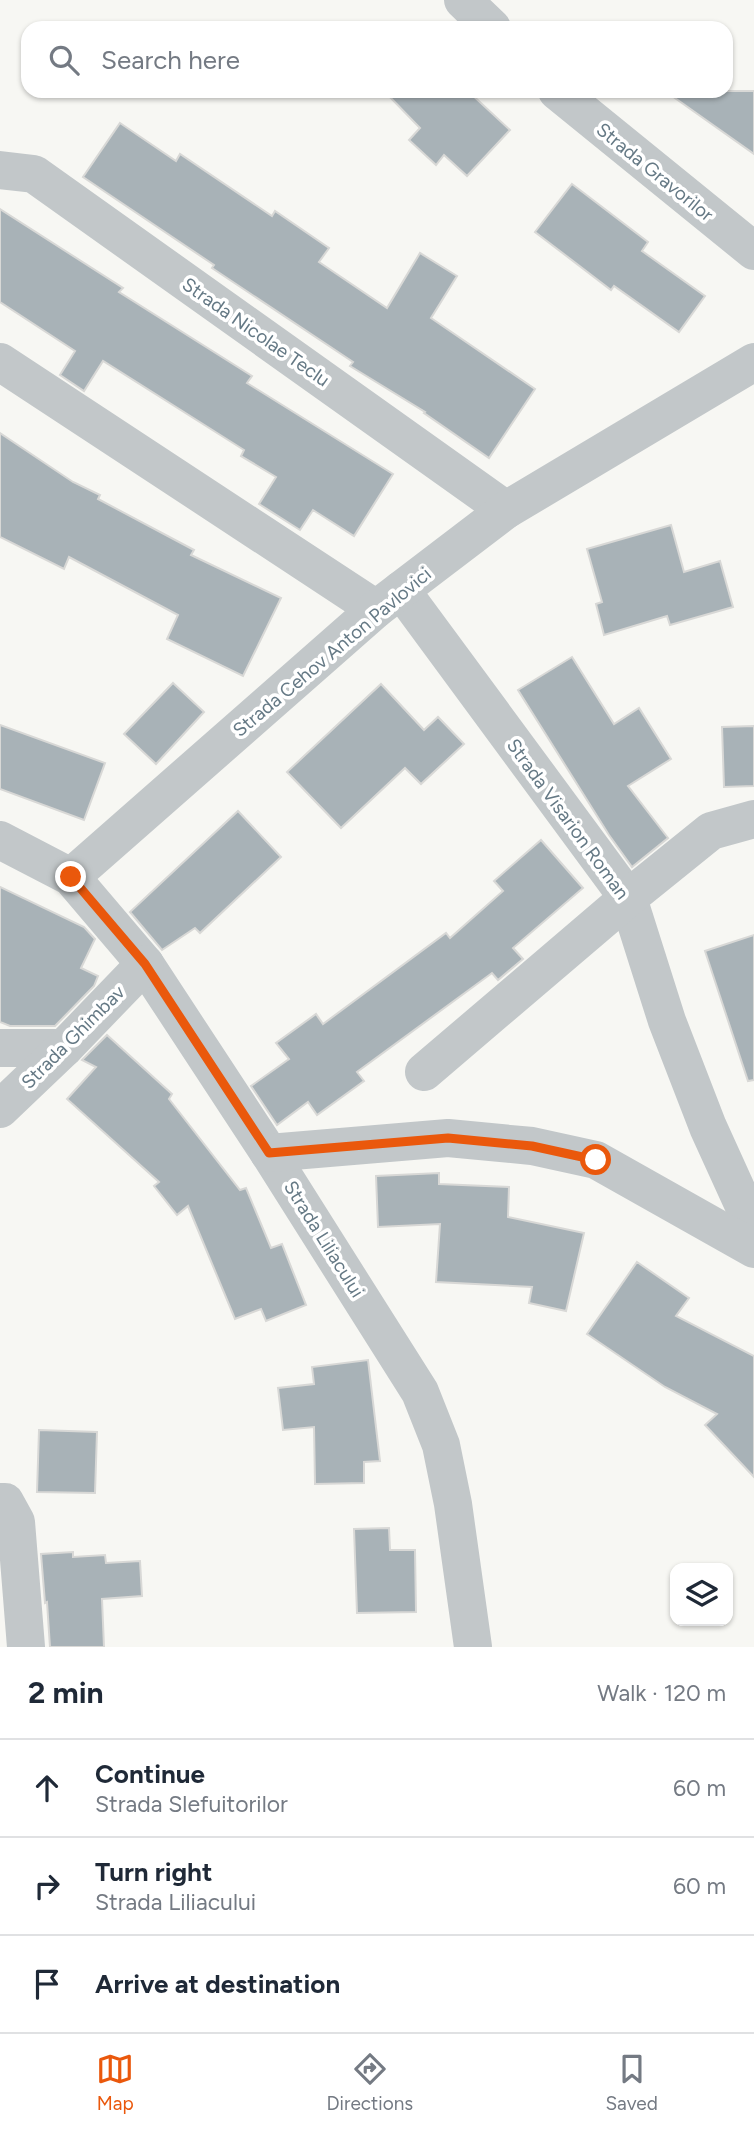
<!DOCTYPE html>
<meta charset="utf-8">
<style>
:root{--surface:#fff;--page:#f2f2f3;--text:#1f2937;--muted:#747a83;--line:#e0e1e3;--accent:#ea580c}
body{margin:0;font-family:Figtree,sans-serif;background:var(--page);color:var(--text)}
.controls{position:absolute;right:21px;bottom:21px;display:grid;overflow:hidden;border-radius:14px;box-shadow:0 2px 5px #0004}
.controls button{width:63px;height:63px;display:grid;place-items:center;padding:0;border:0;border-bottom:2px solid var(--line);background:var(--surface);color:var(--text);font:35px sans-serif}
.stop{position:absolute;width:21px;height:21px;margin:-16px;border:5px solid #ea580c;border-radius:50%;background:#fff}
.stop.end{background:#ea580c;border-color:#fff;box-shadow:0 2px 7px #0008}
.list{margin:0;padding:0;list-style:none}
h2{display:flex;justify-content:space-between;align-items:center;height:91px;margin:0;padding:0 28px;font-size:30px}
h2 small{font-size:23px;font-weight:400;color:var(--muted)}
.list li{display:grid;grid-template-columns:46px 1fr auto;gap:21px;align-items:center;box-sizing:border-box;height:98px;padding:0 28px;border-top:2px solid var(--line)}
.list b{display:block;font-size:26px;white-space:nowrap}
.list p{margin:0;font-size:23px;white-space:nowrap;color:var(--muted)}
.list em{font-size:23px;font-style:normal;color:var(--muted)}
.icon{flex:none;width:38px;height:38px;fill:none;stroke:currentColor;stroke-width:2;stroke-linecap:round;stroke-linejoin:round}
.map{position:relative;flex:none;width:754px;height:1647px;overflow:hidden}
.search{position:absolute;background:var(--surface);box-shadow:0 2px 5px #0004;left:21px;right:21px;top:21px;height:77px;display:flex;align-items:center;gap:18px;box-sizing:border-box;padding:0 24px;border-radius:21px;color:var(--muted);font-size:26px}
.sheet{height:385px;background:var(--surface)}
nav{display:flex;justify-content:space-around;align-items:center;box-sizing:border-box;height:98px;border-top:2px solid var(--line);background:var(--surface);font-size:19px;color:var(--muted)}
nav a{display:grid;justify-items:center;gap:4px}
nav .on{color:var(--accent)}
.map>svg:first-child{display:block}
</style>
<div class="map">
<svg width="754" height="1647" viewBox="0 0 754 1647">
<rect width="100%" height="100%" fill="#f7f7f3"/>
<!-- building -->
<g fill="#a8b2b7" stroke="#d8d8d6" stroke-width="2">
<polygon points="384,91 468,91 510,130 467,176 444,155 436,165 409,140 420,128"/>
<polygon points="665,91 754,91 754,154"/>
<polygon points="120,123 176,161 180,154 272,216 275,211 329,248 319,262 387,308 420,253 457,276 431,318 535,389 489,458 424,413 425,412 350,366 353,362 212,268 214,265 83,177"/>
<polygon points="572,184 648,242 642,251 705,296 679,332 614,286 611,290 535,232"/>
<polygon points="0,209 123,288 119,292 252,376 247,383 393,474 354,536 313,510 300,530 259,504 276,477 241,456 244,450 103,361 84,391 60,375 75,351 0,302"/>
<polygon points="0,433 73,482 100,495 98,499 194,550 191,555 281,598 243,676 167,639 178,615 69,557 64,569 0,537"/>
<polygon points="671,525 684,572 720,561 733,607 670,625 667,616 604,635 596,604 602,602 587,549"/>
<polygon points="572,657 614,724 639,708 671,759 628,786 668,838 632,867 609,835 518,690"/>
<polygon points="173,683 204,712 156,764 124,734"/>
<polygon points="381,684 424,730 438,717 464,744 421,784 405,768 341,828 287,772"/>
<polygon points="0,725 105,763 84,820 0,789"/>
<polygon points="754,726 754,786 724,787 722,727"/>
<polygon points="238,811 281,857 200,933 195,928 162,950 130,912"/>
<polygon points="541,840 583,888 513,948 523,959 498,980 492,973 357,1072 364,1081 317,1115 308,1102 277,1125 251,1086 289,1059 276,1043 316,1014 323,1024 446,933 450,938 503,891 494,881"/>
<polygon points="0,887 84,927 95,939 81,968 98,976 94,986 55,1026 10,1026 0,1022"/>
<polygon points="754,935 754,1080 748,1081 705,951"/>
<polygon points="107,1035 172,1094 169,1099 240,1190 246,1188 271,1248 282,1244 306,1305 266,1321 261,1309 235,1319 188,1206 177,1215 154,1186 159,1182 67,1099 96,1067 82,1060"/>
<polygon points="439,1173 439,1184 509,1187 508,1217 584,1233 566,1311 529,1303 532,1287 436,1282 440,1224 378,1227 376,1176"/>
<polygon points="637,1262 689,1298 676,1316 754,1356 754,1477 705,1425 717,1414 665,1387 587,1334"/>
<polygon points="368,1360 380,1461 364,1462 364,1483 315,1484 314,1427 283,1430 278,1388 314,1384 312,1367"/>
<polygon points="39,1430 97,1432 95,1493 37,1492"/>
<polygon points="389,1528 390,1550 415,1550 416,1612 357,1613 354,1529"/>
<polygon points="73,1552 73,1557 105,1555 106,1563 140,1561 142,1596 102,1599 104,1647 50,1647 47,1602 45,1603 41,1554"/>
</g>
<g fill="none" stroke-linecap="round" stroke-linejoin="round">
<!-- minor -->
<g stroke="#c2c7c9" stroke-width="38">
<polyline points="463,0 492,28"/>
<polyline points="557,91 754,251"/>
<polyline points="0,170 34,174 506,510"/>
<polyline points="0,362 376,609"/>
<polyline points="401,590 628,898 667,1021 708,1127 754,1228"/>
<polyline points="0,840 71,877 145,964 269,1153 420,1392 441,1445 453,1504 473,1647"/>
<polyline points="71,877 376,609 506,510 754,362"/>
<polyline points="0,1048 64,1048"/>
<polyline points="424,1072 628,898 711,831 754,819"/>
<polyline points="0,1109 64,1048 145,964"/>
<polyline points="269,1153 448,1138 532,1146 596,1160 754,1249"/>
<polyline points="0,1502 5,1502 16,1522 26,1647"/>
</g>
</g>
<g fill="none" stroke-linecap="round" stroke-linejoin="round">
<!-- route -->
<polyline stroke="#ea580c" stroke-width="9" points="71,877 145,964 269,1153 448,1138 532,1146 596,1160"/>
</g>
<g text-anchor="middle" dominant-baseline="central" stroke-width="7" stroke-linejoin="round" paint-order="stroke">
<!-- street labels -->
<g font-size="19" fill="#657985" stroke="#fff">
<text transform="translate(655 172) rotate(39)">Strada Gravorilor</text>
<text transform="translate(256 332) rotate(35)">Strada Nicolae Teclu</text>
<text transform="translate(332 652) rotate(-40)">Strada Cehov Anton Pavlovici</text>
<text transform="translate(568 819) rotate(54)">Strada Visarion Roman</text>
<text transform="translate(73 1037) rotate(-45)">Strada Ghimbav</text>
<text transform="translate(324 1239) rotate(58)">Strada Liliacului</text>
</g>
</g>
</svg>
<div class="controls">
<button><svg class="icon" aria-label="layers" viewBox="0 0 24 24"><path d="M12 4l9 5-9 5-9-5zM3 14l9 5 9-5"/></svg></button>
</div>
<div class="stop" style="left:596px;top:1160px"></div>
<div class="stop end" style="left:71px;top:877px"></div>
<div class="search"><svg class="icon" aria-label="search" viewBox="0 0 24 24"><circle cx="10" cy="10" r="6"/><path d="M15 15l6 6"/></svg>Search here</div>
</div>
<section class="sheet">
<h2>2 min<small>Walk · 120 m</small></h2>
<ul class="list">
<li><svg class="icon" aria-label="ahead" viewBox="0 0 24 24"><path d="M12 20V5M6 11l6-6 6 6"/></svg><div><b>Continue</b><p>Strada Slefuitorilor</p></div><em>60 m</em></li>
<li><svg class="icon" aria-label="right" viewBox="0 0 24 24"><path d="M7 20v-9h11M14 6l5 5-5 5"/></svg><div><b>Turn right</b><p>Strada Liliacului</p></div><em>60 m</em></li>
<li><svg class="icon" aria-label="arrive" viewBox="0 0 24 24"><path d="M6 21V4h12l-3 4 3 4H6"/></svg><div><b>Arrive at destination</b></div></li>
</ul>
</section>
<nav>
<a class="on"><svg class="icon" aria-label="map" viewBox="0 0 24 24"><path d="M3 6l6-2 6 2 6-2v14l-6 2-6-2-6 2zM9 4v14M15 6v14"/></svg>Map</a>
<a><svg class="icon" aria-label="directions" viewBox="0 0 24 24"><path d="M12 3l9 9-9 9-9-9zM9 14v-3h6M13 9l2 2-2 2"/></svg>Directions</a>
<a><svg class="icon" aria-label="saved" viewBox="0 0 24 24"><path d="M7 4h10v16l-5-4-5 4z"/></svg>Saved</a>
</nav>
